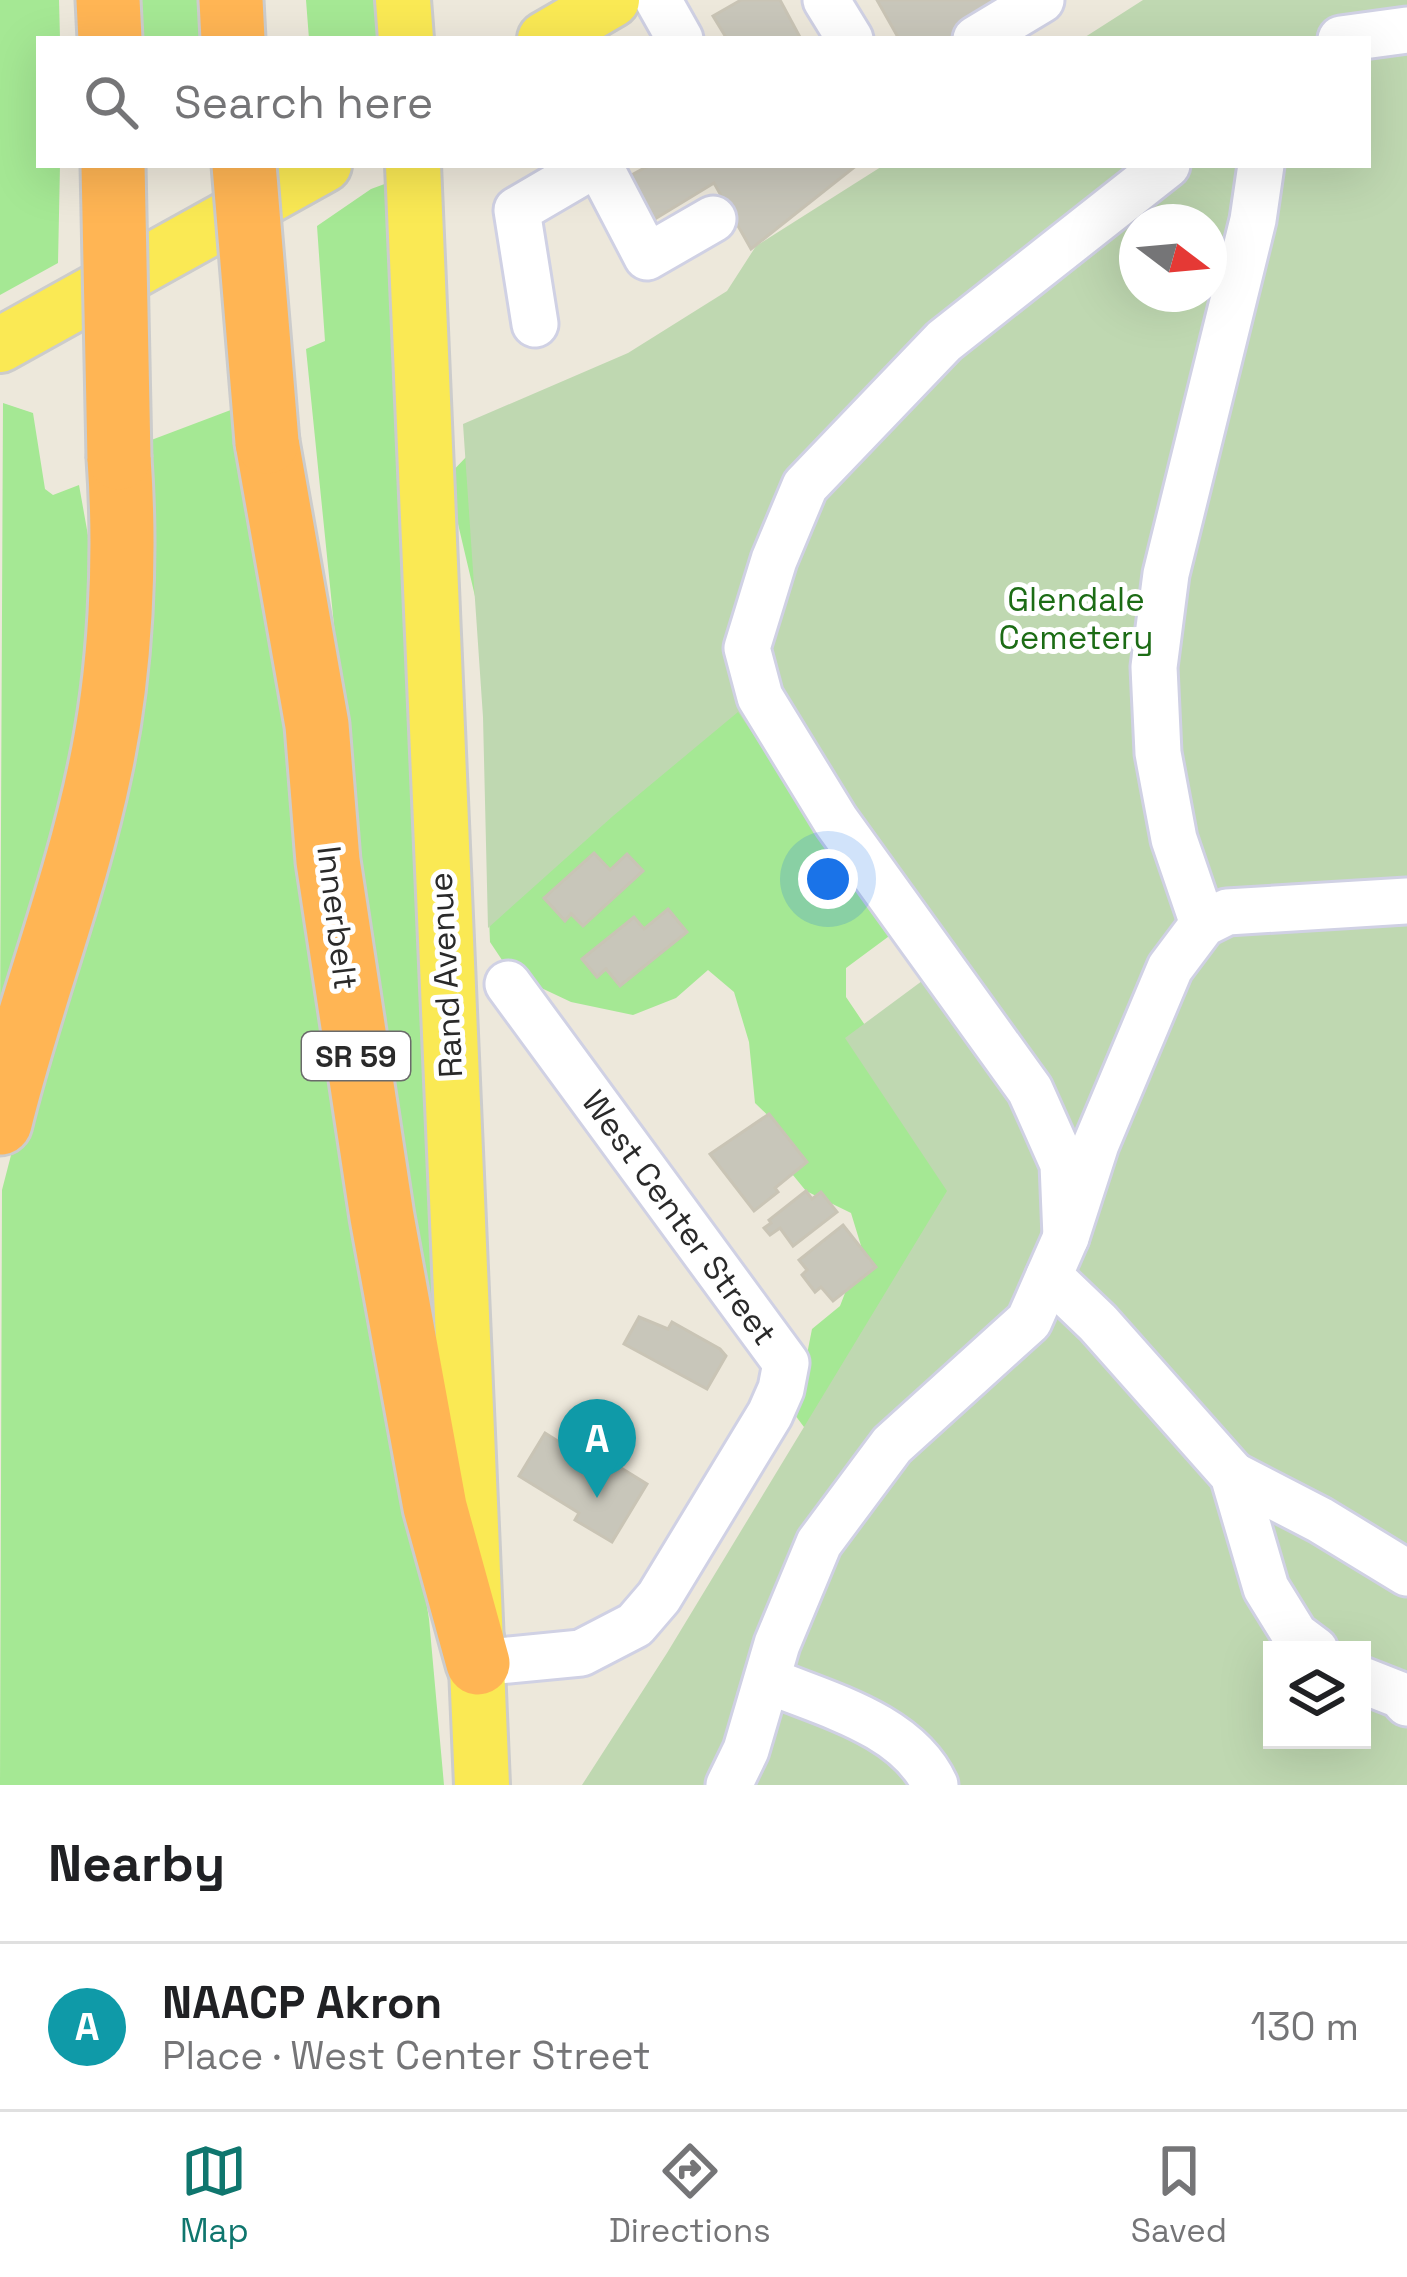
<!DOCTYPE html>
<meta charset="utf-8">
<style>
:root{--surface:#fff;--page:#f6f6f6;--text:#202124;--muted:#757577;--line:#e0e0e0;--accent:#0f766e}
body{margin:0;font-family:"Space Grotesk",sans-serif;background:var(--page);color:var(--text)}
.controls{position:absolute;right:36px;bottom:36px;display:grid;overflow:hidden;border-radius:0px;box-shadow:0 12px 48px #0002}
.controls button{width:108px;height:108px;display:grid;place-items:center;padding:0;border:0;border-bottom:3px solid var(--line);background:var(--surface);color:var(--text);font:60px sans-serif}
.compass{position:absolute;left:1119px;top:204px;width:108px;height:108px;border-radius:50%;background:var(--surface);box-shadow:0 12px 48px #0002;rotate:106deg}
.you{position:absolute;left:828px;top:879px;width:42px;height:42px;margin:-30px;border:9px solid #fff;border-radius:50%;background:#1a73e8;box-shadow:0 0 0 18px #1a73e833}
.badge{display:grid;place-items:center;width:78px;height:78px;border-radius:50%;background:var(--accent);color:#fff;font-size:39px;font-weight:700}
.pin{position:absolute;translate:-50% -99px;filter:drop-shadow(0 3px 6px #0008)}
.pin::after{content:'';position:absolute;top:63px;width:42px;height:36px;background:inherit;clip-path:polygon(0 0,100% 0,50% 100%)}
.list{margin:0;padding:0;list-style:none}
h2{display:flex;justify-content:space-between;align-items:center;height:156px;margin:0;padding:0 48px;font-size:51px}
h2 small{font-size:39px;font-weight:400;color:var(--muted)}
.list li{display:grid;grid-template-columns:78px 1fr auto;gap:36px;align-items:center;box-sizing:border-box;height:168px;padding:0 48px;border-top:3px solid var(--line)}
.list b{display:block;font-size:45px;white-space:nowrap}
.list p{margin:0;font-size:39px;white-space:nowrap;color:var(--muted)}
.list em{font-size:39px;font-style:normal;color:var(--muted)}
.icon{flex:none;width:66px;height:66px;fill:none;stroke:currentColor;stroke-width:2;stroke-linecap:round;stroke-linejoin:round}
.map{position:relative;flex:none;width:1407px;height:1785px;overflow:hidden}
.search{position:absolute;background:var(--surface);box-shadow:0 12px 48px #0002;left:36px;right:36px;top:36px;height:132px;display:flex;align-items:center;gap:30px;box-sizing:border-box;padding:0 42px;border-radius:0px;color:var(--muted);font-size:45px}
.sheet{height:324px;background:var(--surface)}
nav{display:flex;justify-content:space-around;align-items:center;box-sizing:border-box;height:168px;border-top:3px solid var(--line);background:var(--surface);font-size:33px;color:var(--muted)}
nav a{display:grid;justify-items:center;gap:6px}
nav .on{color:var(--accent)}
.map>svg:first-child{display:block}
</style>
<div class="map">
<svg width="1407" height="1785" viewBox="0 0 1407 1785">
<rect width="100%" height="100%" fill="#ede8db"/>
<!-- green -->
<g fill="#a5e894">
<polygon points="0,0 59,0 60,39 39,39 39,165 60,165 58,263 0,295"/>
<polygon points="129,0 202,0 205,39 130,39"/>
<polygon points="306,0 386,0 387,21 377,26 376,39 309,39"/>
<polygon points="390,182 445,1395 433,1396 336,756 344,724 306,349 325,341 317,226 371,189"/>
<polygon points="3,403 33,413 45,489 53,495 79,485 94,569 86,721 0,1037"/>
<polygon points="236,408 429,1619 444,1785 0,1785 2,1190 25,1101 146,442"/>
<polygon points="489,433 681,626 896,931 846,968 846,997 879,1046 987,1164 831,1418 804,1427 795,1415 812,1329 840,1306 862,1249 851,1213 806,1191 788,1169 780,1127 755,1103 749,1042 734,992 708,970 676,998 633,1015 571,1002 535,985 508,969 490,942 487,866 497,690 447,477"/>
</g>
<!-- cemetery -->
<path fill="#bfd8b1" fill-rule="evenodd" d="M1143,0H1407V1785H582L667,1653L947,1191L845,1038L922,981L738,712L613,816L488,928L483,717L463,424L628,353L727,291L756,246L884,165H1368V39H1082ZM1137,222H1209V294H1137ZM1272,1650H1362V1740H1272Z"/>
<!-- building -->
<g fill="#c8c6ba" stroke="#c9c4b5" stroke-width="3">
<polygon points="741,0 780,0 801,39 727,39 713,16"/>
<polygon points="877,0 1027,0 960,39 899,39"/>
<polygon points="650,165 857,165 751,249 714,183 650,222 624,179"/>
<polygon points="594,853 610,870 627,854 643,871 583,926 571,914 565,921 544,898"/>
<polygon points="668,909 687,932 620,986 606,969 597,977 582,959 634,917 644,929"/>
<polygon points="769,1114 807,1162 775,1188 778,1192 754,1211 710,1154"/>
<polygon points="806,1191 812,1199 821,1192 837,1212 793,1246 780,1228 770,1235 764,1228 771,1223 769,1220"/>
<polygon points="843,1225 876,1267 833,1301 821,1287 815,1292 802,1275 807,1270 799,1260"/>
<polygon points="639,1317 668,1329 672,1322 720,1349 726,1356 707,1389 624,1344"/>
<polygon points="545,1433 607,1472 613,1463 647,1484 612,1542 575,1520 579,1513 519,1476"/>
</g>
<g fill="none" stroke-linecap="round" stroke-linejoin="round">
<defs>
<g id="minor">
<polyline points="658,0 680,39"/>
<polyline points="826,0 850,39"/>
<polyline points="976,39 1041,0"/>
<polyline points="1341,39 1407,30"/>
<polyline points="599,165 647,257 713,219"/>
<polyline points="535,324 517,210 594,165"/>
<polyline points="1203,924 1174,839 1158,753 1154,667 1166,574 1253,220 1261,165"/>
<polyline points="1066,1237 1063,1164 1030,1090 836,821 760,697 747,648 774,560 805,486 944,341 1167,165"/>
<polyline points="1049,1276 1098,1323 1233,1475 1266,1588 1295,1635 1315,1650"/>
<polyline points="1233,1475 1320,1520 1407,1573"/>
<polyline points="478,1663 581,1653 635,1625 659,1597 770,1414 781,1389 786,1363 508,984"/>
<path d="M767,1680C824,1704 907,1724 935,1785"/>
<polyline points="1362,1680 1400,1695 1407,1703"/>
<polyline points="729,1785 746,1750 777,1644 819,1543 892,1445 1029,1321 1066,1237 1096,1144 1170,968 1203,924 1227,912 1407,901"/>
</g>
<g id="major">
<polyline points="403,0 406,39"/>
<polyline points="545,39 612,0"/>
<polyline points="413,165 482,1785"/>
<polyline points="0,345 324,165"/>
</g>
<g id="highway">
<polyline points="108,0 110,39"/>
<polyline points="231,0 233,39"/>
<polyline points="267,442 317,725 328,861 382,1217 435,1507 478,1663"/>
<path d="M0,1123C29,1004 75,890 100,769C121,671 126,558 119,458"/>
</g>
</defs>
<!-- minor casing -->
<use href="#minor" stroke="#d0d1e4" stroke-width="51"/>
<!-- major casing -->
<use href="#major" stroke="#ccc" stroke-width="60"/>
<!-- highway casing -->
<use href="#highway" stroke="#ccc" stroke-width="69"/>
<!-- minor -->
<use href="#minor" stroke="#fff" stroke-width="45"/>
<!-- major -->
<use href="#major" stroke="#fae954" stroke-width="54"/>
<!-- highway -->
<use href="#highway" stroke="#ffb554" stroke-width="63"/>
<defs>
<g id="highway-bridge">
<polyline points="113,165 119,458"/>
<polyline points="244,165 267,442"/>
</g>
</defs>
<!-- highway-bridge casing -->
<use href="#highway-bridge" stroke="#ccc" stroke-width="69" stroke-linecap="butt"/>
<!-- highway-bridge -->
<use href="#highway-bridge" stroke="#ffb554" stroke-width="63"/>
</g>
<g text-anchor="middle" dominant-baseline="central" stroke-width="10" stroke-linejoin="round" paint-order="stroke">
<!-- shield labels -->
<rect fill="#fff" stroke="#6a6a6a" stroke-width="3" x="302" y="1032" width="108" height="48" rx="9"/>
<g font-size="30" font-weight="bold" fill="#2a2a2a">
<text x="356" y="1056">SR 59</text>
</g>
<!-- park labels -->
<g font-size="33" fill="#1c6c15" stroke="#fff">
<text x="1076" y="600">Glendale<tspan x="1076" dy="38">Cemetery</tspan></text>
</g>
<!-- street labels -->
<g font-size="33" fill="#2a2a2a" stroke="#fff">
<text transform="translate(337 918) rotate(83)">Innerbelt</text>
<text transform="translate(446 975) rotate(-93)">Rand Avenue</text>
<text transform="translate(679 1218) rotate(54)">West Center Street</text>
</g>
</g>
</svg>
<div class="controls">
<button><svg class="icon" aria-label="layers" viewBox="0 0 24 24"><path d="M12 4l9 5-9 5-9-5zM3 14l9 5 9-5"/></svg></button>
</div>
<svg class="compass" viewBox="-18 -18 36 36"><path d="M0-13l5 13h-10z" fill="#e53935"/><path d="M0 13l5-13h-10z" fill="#757577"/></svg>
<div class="you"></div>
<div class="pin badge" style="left:597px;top:1498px;background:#0f9aa8">A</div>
<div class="search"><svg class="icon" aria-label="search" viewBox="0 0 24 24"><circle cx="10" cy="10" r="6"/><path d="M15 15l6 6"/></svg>Search here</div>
</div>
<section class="sheet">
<h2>Nearby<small></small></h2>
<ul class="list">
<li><span class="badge" style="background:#0f9aa8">A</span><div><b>NAACP Akron</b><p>Place · West Center Street</p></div><em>130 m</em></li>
</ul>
</section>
<nav>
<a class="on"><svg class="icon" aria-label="map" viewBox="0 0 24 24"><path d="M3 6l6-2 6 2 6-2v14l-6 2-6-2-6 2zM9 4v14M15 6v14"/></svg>Map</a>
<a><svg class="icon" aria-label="directions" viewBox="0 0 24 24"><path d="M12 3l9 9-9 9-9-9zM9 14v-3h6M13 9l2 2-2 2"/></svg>Directions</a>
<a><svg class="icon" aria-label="saved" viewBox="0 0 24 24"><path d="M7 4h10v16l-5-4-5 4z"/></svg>Saved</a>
</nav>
